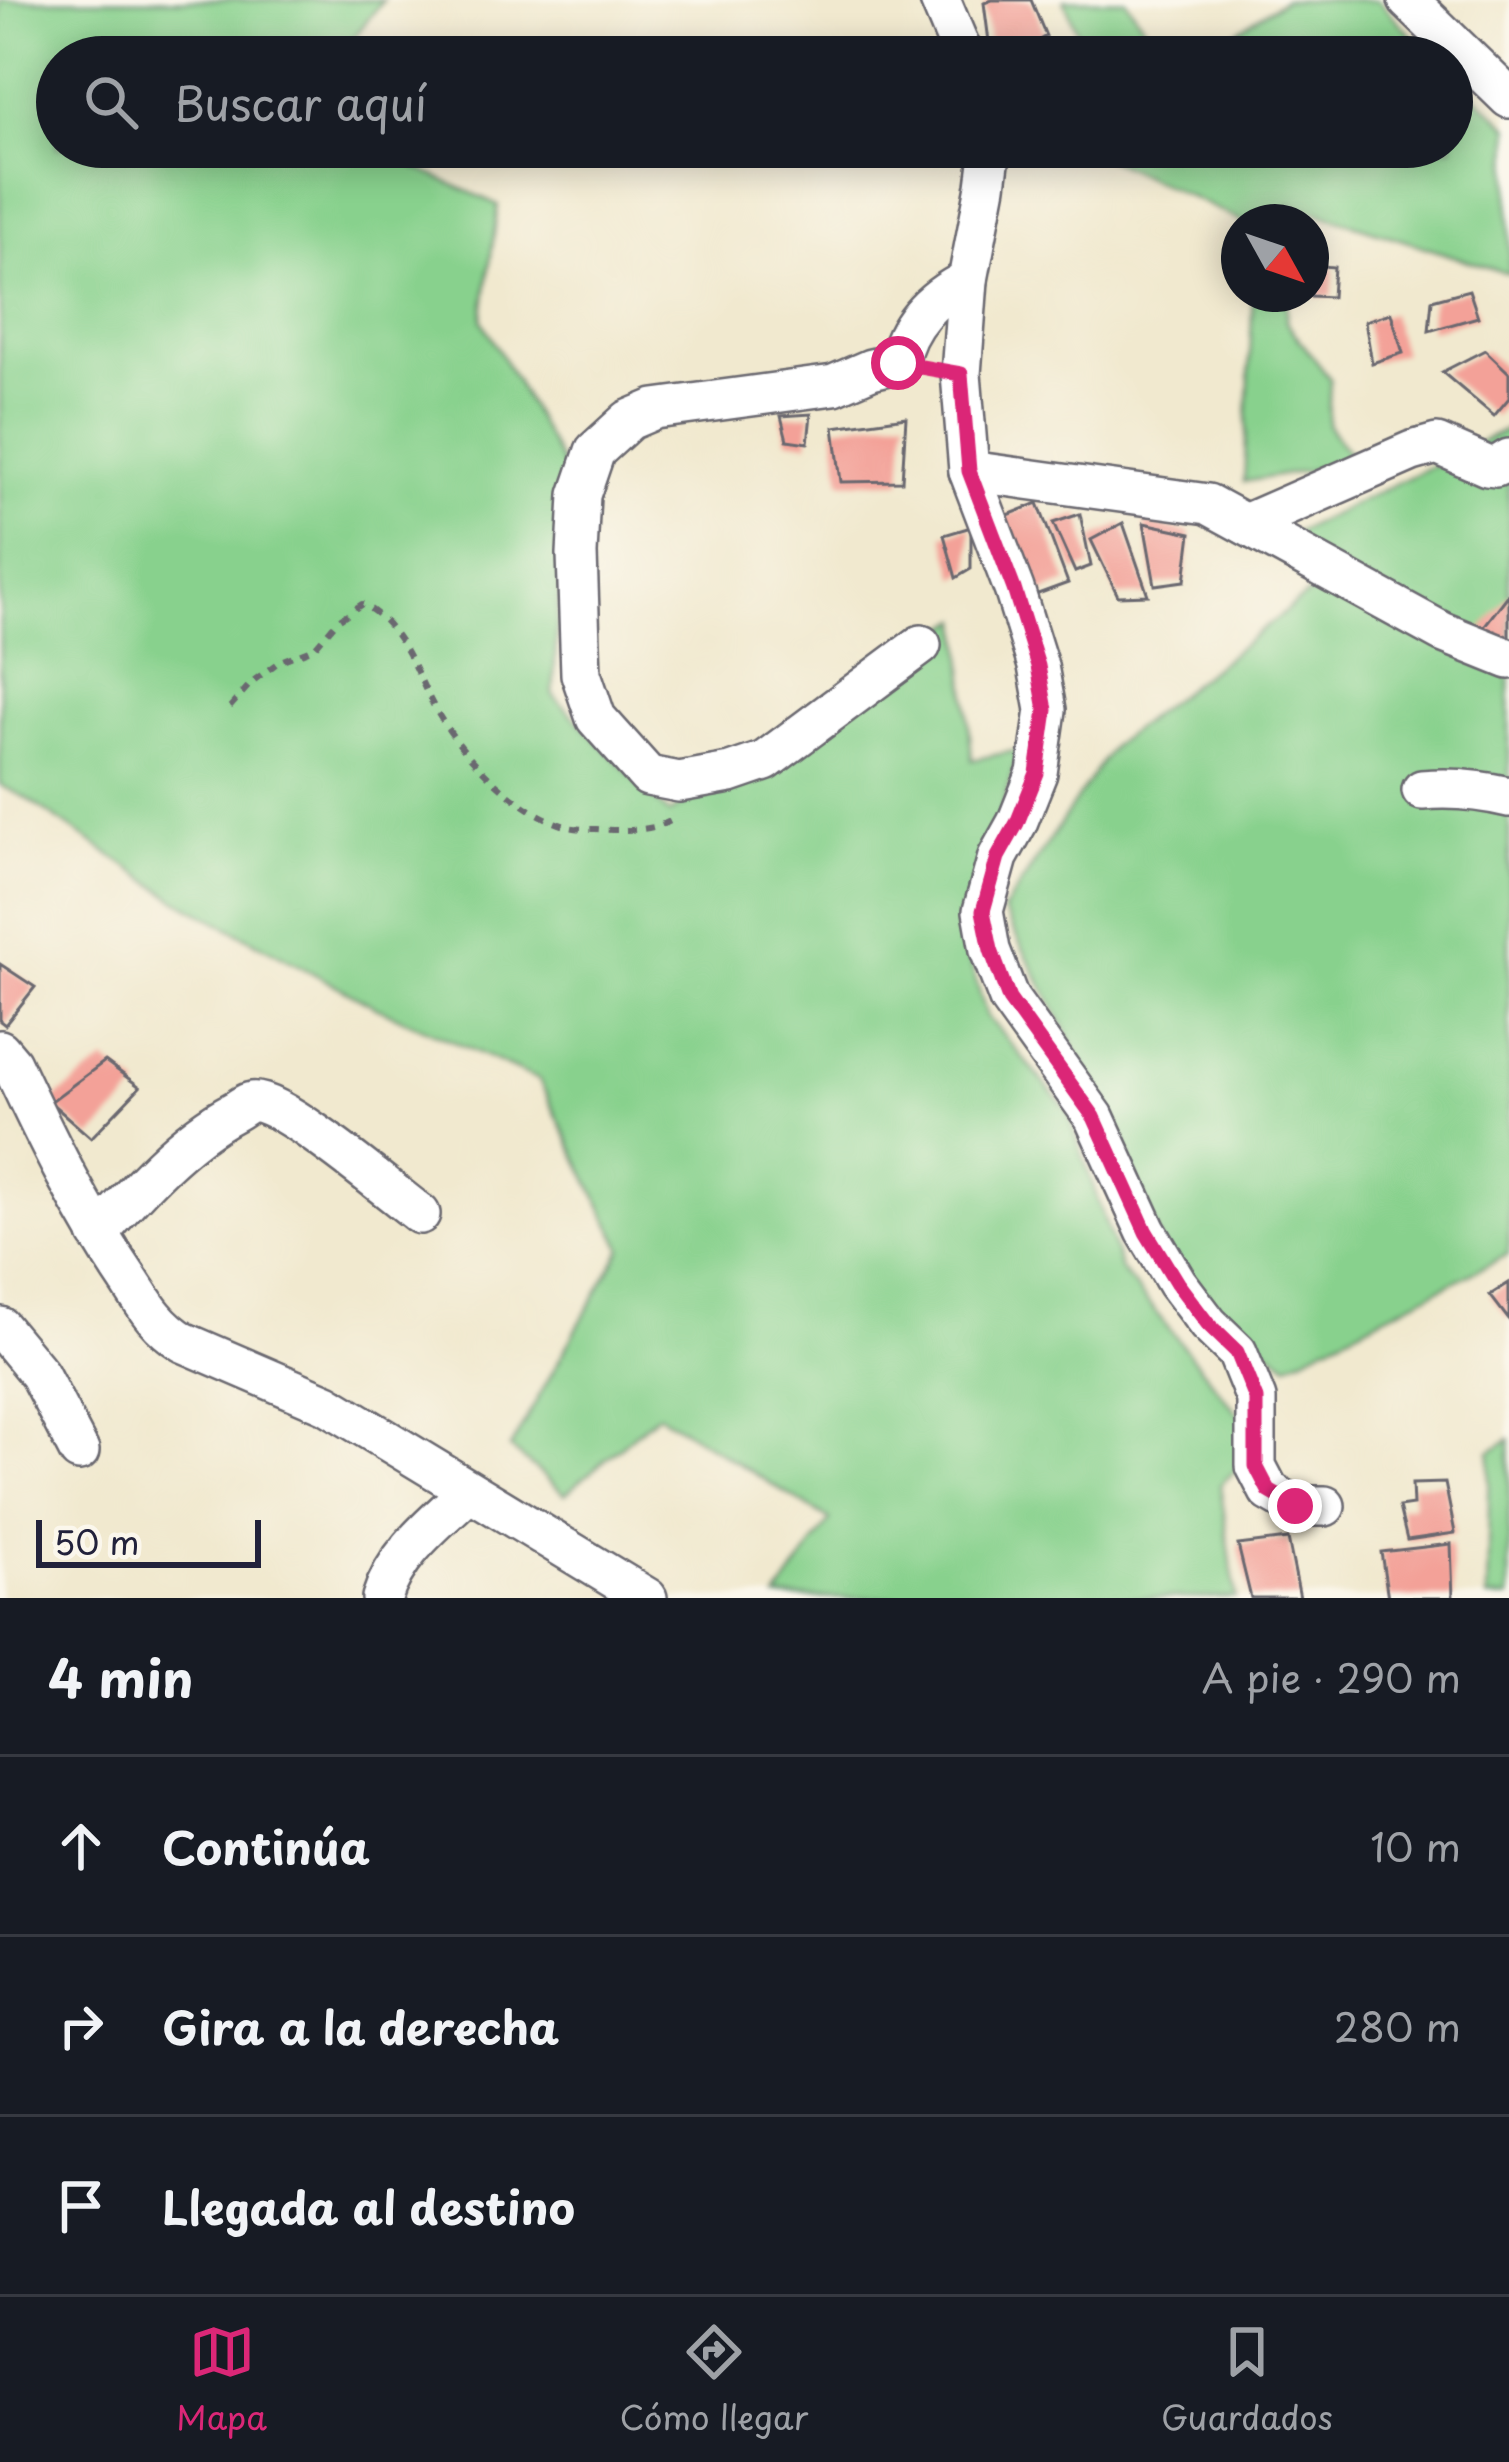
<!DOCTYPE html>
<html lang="es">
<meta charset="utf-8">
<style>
:root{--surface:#171b24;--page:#242831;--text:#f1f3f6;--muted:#9ea1a6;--line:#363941;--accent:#db2777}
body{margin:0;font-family:"Playpen Sans",sans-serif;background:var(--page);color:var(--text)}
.compass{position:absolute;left:1221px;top:204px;width:108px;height:108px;border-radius:50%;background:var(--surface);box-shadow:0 6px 30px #0003;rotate:130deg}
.scale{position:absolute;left:36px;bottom:30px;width:225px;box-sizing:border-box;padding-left:12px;border:6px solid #22223b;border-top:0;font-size:33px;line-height:42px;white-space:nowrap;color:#22223b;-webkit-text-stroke:9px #fbf7ec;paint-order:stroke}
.stop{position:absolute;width:36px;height:36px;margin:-27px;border:9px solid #db2777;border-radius:50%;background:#fff}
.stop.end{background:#db2777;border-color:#fff;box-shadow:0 3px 12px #0008}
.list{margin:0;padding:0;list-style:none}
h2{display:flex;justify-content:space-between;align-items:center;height:156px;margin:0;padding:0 48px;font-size:51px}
h2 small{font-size:39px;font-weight:400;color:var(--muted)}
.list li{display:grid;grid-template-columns:78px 1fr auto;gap:36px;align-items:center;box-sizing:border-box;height:180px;padding:0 48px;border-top:3px solid var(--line)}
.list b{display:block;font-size:45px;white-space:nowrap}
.list em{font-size:39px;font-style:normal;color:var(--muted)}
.icon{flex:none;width:66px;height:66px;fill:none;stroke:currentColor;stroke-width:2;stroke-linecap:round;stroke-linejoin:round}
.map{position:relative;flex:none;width:1509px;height:1598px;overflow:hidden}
.search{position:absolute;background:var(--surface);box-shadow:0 6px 30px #0003;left:36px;right:36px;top:36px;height:132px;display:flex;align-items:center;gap:30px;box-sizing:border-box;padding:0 42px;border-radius:66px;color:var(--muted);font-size:45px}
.sheet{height:696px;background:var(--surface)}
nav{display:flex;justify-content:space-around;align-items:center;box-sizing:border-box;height:168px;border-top:3px solid var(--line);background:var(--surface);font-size:33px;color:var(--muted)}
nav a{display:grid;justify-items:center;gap:6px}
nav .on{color:var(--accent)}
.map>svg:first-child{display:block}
</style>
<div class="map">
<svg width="1509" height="1598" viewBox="0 0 1509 1598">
<rect width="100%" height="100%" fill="#fbf7ec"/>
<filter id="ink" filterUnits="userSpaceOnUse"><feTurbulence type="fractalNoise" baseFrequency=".00833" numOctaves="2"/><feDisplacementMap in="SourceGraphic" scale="24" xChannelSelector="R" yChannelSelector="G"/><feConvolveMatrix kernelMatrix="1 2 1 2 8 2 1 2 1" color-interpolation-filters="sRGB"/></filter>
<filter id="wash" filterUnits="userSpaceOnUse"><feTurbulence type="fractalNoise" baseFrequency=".004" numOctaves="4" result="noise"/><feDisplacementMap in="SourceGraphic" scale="48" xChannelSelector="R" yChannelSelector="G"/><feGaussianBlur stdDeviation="2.7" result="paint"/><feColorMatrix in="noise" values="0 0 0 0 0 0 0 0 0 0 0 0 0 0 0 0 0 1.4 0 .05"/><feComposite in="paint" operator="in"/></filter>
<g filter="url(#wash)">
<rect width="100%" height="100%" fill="#f1e9cf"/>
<!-- green -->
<g fill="#88d18d" stroke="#557a64" stroke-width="3">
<polygon points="0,0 383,0 339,57 57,57 57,147 370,147 498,205 482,320 566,472 553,695 669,814 960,619 972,760 1019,750 964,943 987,1016 1068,1111 1121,1270 1263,1444 1220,1485 1236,1598 777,1598 830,1520 658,1414 565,1494 510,1448 622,1248 539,1080 376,1007 177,900 26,798 0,785"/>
<polygon points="1064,0 1126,0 1165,57 1088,57"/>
<polygon points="1284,0 1378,0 1432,57 1199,57"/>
<polygon points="1452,75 1509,126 1509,274 1290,204 1289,222 1244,222 1082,147 1452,147"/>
<polygon points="1253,294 1287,294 1286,322 1330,379 1328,426 1355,462 1244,482"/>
<polygon points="1509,428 1509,1254 1288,1364 1175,1281 1116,1125 1003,911 1112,746 1337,572 1287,537"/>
<polygon points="1509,1439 1509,1598 1487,1598 1490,1452"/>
</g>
<g id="blocks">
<!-- building -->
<g fill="#f3a198">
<polygon points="992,0 1031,0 1046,36 1010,57 991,57 984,3"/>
<polygon points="1311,265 1334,267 1332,297 1311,296"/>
<polygon points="1469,290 1478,317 1429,331 1432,300"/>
<polygon points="1391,313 1403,353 1372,363 1365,321"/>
<polygon points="1485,350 1509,373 1509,398 1494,416 1442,372"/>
<polygon points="811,414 808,443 787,440 781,416"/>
<polygon points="906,417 902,481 841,482 834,427"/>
<polygon points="1038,503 1068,583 1027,598 1003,517"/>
<polygon points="1080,514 1091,566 1075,572 1053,523"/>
<polygon points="1123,523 1148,595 1118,596 1091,540"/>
<polygon points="1144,523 1191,533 1185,581 1155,585"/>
<polygon points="971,527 971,569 956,578 944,535"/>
<polygon points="1509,594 1509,652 1478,634"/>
<polygon points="0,964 35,987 5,1025 0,1021"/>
<polygon points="105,1061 140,1087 91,1138 50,1102"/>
<polygon points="1509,1283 1509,1320 1490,1295"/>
<polygon points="1445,1483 1455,1533 1407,1540 1399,1507 1413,1505 1412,1484"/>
<polygon points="1288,1539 1300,1598 1251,1598 1238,1545"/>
<polygon points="1451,1544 1453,1598 1388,1598 1381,1552"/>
</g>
</g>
</g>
<g filter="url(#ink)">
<use href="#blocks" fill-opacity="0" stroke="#6a686f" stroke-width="3"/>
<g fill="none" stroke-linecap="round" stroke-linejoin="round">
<defs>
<g id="minor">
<polyline points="940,0 964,57"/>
<polyline points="1408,0 1509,98"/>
<polyline points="991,147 986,186 968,280 961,374 969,471 1208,504 1442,632 1509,659"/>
<polyline points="969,471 1014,589 1038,666 1046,710 1037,773 1017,823 998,857 983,911 990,950 1009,999 1094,1117 1146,1231 1177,1283 1208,1324 1237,1352 1256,1399 1256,1466 1269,1491 1295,1506 1325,1506"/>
<polyline points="1245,524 1412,451 1437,444 1487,466 1496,467 1509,459"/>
<path d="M921,645L765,761L730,773L679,782L648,776L596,718L581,674L577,554L580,495L595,451L629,420L655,409L834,385L871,369L898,363C906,323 931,298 968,280"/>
<path d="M1422,790C1452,787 1480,790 1509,797"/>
<path d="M0,1050L11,1063C46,1138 81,1210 128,1279C145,1305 156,1325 183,1342L327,1404L647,1598"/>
<path d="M98,1234C137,1189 182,1139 235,1111C241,1108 245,1103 252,1102C278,1096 393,1194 420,1214"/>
<polyline points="0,1327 39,1374 79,1451"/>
<path d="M382,1598C396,1552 435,1523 469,1491"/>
</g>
</defs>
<!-- minor casing -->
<use href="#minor" stroke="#6a686f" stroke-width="44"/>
<!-- path -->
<path stroke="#6a686f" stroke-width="6" stroke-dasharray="9 9" stroke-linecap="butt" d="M230,707L253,681L280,661L314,648L338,620L362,604C398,623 412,663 430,699C454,748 514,812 569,827C577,829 588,829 596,829C621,831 656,832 677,817"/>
<!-- minor -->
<use href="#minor" stroke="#fff" stroke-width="39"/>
</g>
</g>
<g fill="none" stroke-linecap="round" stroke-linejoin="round" filter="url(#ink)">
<!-- route -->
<polyline stroke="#db2777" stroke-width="15" points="898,363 961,374 969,471 1014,589 1038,666 1046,710 1037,773 1017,823 998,857 983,911 991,950 1009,999 1094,1117 1146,1232 1177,1283 1208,1324 1237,1352 1256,1399 1256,1466 1269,1491 1295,1506"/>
</g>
</svg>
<svg class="compass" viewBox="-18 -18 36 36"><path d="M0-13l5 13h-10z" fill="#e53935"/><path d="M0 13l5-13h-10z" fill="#9ea1a6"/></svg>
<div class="scale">50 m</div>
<div class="stop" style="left:898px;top:363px"></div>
<div class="stop end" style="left:1295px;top:1506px"></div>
<div class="search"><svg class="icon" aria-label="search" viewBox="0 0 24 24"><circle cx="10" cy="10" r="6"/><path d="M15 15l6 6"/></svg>Buscar aquí</div>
</div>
<section class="sheet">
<h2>4 min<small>A pie · 290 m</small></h2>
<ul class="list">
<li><svg class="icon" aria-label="ahead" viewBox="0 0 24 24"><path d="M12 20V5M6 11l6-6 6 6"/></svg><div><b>Continúa</b></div><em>10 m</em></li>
<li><svg class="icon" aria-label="right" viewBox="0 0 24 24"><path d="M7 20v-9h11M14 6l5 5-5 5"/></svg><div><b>Gira a la derecha</b></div><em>280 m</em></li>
<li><svg class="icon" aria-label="arrive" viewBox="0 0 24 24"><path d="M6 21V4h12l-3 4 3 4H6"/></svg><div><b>Llegada al destino</b></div></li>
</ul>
</section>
<nav>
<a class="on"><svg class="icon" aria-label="map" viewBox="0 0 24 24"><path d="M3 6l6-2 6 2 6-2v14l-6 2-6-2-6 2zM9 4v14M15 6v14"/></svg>Mapa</a>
<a><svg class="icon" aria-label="directions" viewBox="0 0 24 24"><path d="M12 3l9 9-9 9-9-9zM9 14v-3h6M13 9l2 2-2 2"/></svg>Cómo llegar</a>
<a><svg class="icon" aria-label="saved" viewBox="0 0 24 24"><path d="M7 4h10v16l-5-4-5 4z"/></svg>Guardados</a>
</nav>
